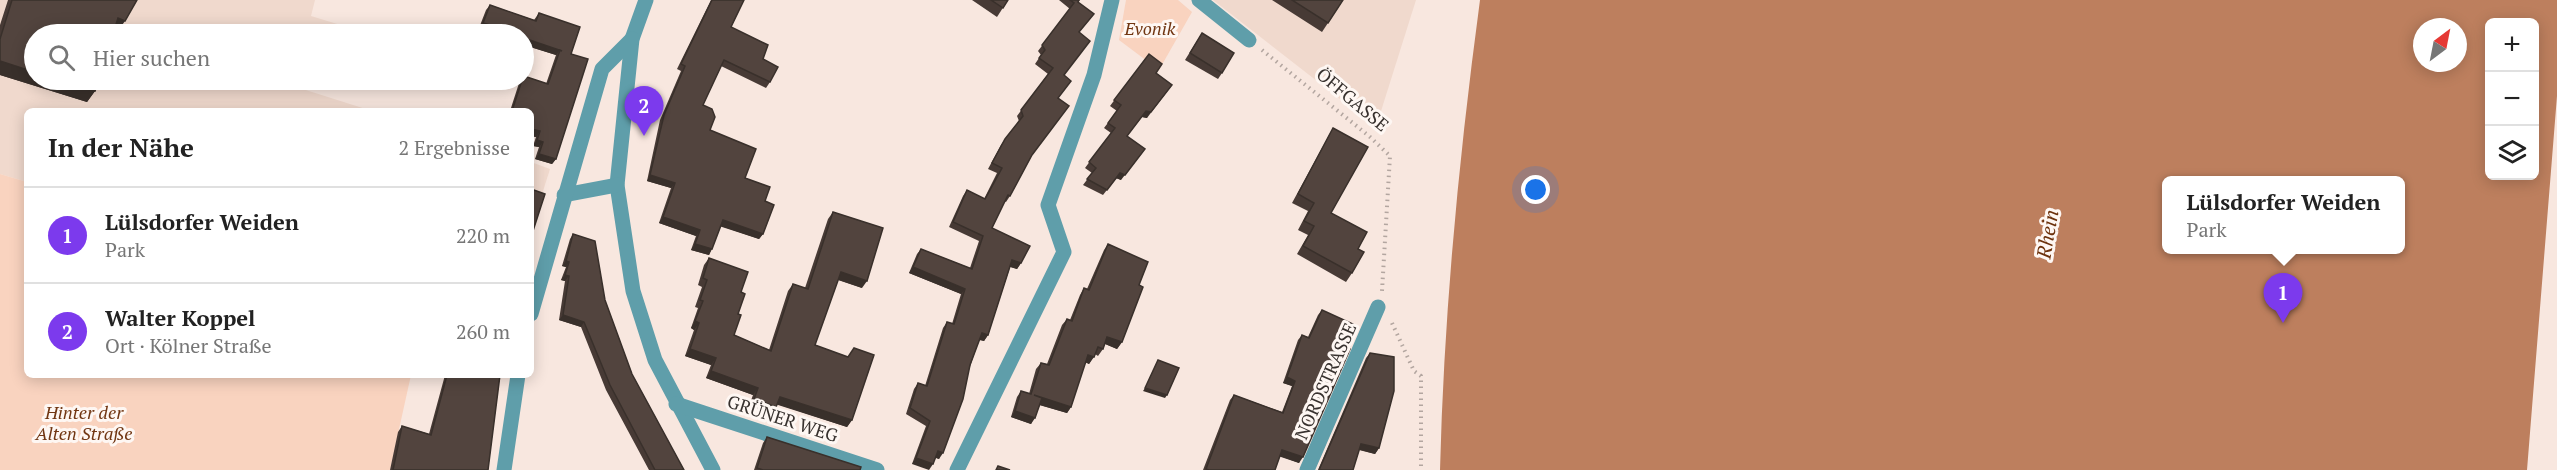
<!DOCTYPE html>
<html lang="de">
<meta charset="utf-8">
<style>
:root{--surface:#fff;--page:#f2f2f2;--text:#222;--muted:#767676;--line:#e0e0e0;--accent:#7c3aed}
body{margin:0;font-family:"PT Serif",serif;background:var(--page);color:var(--text)}
.controls{position:absolute;right:18px;top:18px;display:grid;overflow:hidden;border-radius:9px;box-shadow:0 3px 15px #0003}
.controls button{width:54px;height:54px;display:grid;place-items:center;padding:0;border:0;border-bottom:2px solid var(--line);background:var(--surface);color:var(--text);font:30px sans-serif}
.compass{position:absolute;left:2413px;top:18px;width:54px;height:54px;border-radius:50%;background:var(--surface);box-shadow:0 3px 15px #0003;rotate:32deg}
.you{position:absolute;left:1536px;top:190px;width:21px;height:21px;margin:-15px;border:4px solid #fff;border-radius:50%;background:#1a73e8;box-shadow:0 0 0 9px #1a73e833}
.badge{display:grid;place-items:center;width:39px;height:39px;border-radius:50%;background:var(--accent);color:#fff;font-size:20px;font-weight:700}
.pin{position:absolute;translate:-50% -50px;filter:drop-shadow(0 2px 3px #0008)}
.pin::after{content:'';position:absolute;top:32px;width:21px;height:18px;background:inherit;clip-path:polygon(0 0,100% 0,50% 100%)}
.popup{position:absolute;left:2162px;top:176px;width:243px;height:78px;box-sizing:border-box;display:grid;place-content:center;border-radius:9px;background:var(--surface);filter:drop-shadow(0 2px 4px #0005);font-size:20px;white-space:nowrap;color:var(--muted)}
.popup b{font-size:22px;color:var(--text)}
.popup::after{content:'';position:absolute;left:50%;top:100%;margin-left:-12px;border:12px solid transparent;border-top-color:var(--surface)}
.list{margin:0;padding:0;list-style:none}
h2{display:flex;justify-content:space-between;align-items:center;height:78px;margin:0;padding:0 24px;font-size:26px}
h2 small{font-size:20px;font-weight:400;color:var(--muted)}
.list li{display:grid;grid-template-columns:39px 1fr auto;gap:18px;align-items:center;box-sizing:border-box;height:96px;padding:0 24px;border-top:2px solid var(--line)}
.list b{display:block;font-size:22px;white-space:nowrap}
.list p{margin:0;font-size:20px;white-space:nowrap;color:var(--muted)}
.list em{font-size:20px;font-style:normal;color:var(--muted)}
.icon{flex:none;width:33px;height:33px;fill:none;stroke:currentColor;stroke-width:2;stroke-linecap:round;stroke-linejoin:round}
.map{position:relative;flex:none;width:2557px;height:470px;overflow:hidden}
.search{position:absolute;background:var(--surface);box-shadow:0 3px 15px #0003;left:24px;top:24px;width:510px;height:66px;display:flex;align-items:center;gap:15px;box-sizing:border-box;padding:0 21px;border-radius:33px;color:var(--muted);font-size:22px}
.panel{position:absolute;background:var(--surface);box-shadow:0 3px 15px #0003;left:24px;top:108px;width:510px;height:270px;border-radius:9px}
.map>svg:first-child{display:block}
</style>
<div class="map">
<svg width="2557" height="470" viewBox="0 0 2557 470">
<rect width="100%" height="100%" fill="#f8e7df"/>
<!-- built -->
<g fill="#f0d9cd">
<polygon points="0,0 315,0 311,16 370,34 34,34 34,80 291,80 290,85 372,111 27,111 27,182 0,174"/>
<polygon points="1213,0 1416,0 1376,127"/>
<polygon points="531,162 550,169 531,229"/>
</g>
<!-- green -->
<g fill="#f9d3bf">
<polygon points="1126,0 1178,0 1192,12 1159,70 1119,40"/>
<polygon points="0,174 27,182 27,375 411,375 390,470 0,470"/>
</g>
<!-- water -->
<path fill="#bd7f5e" fill-rule="evenodd" d="M1480,0H2557V96L2527,470H1440C1444,312 1459,156 1480,0ZM2490,22H2534V176H2490ZM2422,27H2458V63H2422ZM2166,180H2400V250H2166Z"/>
<g fill="none" stroke-linecap="round" stroke-linejoin="round">
<!-- path -->
<g stroke="#b3a6a0" stroke-width="4" stroke-dasharray="1.5 4.5" stroke-linecap="butt">
<polyline points="1262,50 1369,136 1390,156 1382,291"/>
<polyline points="1392,323 1414,371 1421,376 1421,470"/>
</g>
<!-- minor -->
<g stroke="#5f9eaa" stroke-width="15">
<polyline points="646,0 632,39 617,185 633,291 655,360 713,470"/>
<polyline points="1199,0 1249,40"/>
<polyline points="564,195 617,185"/>
<polyline points="531,314 602,69 632,39"/>
<polyline points="676,404 877,470"/>
<polyline points="504,470 518,375"/>
<polyline points="957,470 1064,252 1048,205 1094,75 1112,0"/>
<polyline points="1307,470 1378,307"/>
</g>
</g>
<!-- wall -->
<g fill="#473a35">
<polygon points="8,0 137,0 117,32 114,31 95,91 87,102 0,75 0,25"/>
<polygon points="711,0 744,0 731,27 763,59 770,82 766,88 721,66 703,105 710,130 745,178 765,201 763,234 759,239 721,226 709,255 691,250 696,236 659,223 671,188 647,181 660,120 681,71 677,69"/>
<polygon points="972,0 1008,0 997,17"/>
<polygon points="1059,0 1080,0 1078,2 1080,33 1064,75 1058,98 1031,156 1010,196 1006,202 1004,201 992,228 1021,263 1017,269 1010,267 988,335 984,341 979,340 939,459 936,458 912,464 926,426 906,414 914,389 918,383 925,386 943,328 947,322 952,324 961,294 909,273 917,254 921,249 970,268 979,241 949,227 963,196 967,190 984,199 997,173 988,169 1001,145 1019,121 1017,116 1048,74 1035,64 1041,55 1038,51 1070,9"/>
<polygon points="1272,0 1343,0 1322,32"/>
<polygon points="490,5 534,20 539,13 571,54 556,159 552,164 535,159 539,147 533,146 536,137 531,136 531,111 510,111 520,80 546,84 556,55 524,45 524,34 500,34 479,28 486,10"/>
<polygon points="1202,33 1222,73 1218,79 1185,60"/>
<polygon points="1149,54 1156,73 1147,118 1142,117 1127,136 1121,180 1116,178 1103,195 1083,185 1092,173 1085,168 1111,133 1104,128 1117,111 1110,106"/>
<polygon points="1333,128 1331,213 1358,249 1352,273 1346,282 1297,254 1308,235 1298,230 1308,211 1292,203 1328,137"/>
<polygon points="833,212 862,288 838,280 815,345 852,420 847,427 777,404 771,414 749,406 753,395 706,378 711,365 685,356 694,330 691,328 698,308 695,307 702,287 698,285 704,265 709,258 741,292 734,335 769,350 788,291 793,284 805,288 828,219"/>
<polygon points="573,234 605,300 632,374 684,470 649,470 606,390 581,327 559,320 565,281 561,280 566,267 562,266 570,239"/>
<polygon points="1108,244 1139,285 1122,342 1117,349 1105,344 1103,349 1098,356 1095,354 1089,364 1085,362 1071,407 1067,413 1040,405 1031,424 1011,417 1017,397 1021,391 1029,394 1036,369 1041,363 1047,364 1062,325 1067,319 1070,320 1080,295 1084,288 1087,289 1104,250"/>
<polygon points="1322,310 1342,348 1299,463 1280,456 1275,470 1203,470 1230,400 1234,395 1282,412 1292,386 1283,383 1298,340 1302,335 1308,337 1318,315"/>
<polygon points="1370,353 1379,448 1375,454 1359,450 1353,470 1318,470 1366,358"/>
<polygon points="445,375 500,375 488,470 390,470 398,432 402,426 429,434"/>
<polygon points="767,437 860,470 754,470 763,443"/>
</g>
<!-- shaded-wall -->
<g fill="#39302b">
<polygon points="118,18 125,21 117,32 110,29"/>
<polygon points="483,23 504,29 500,34 479,28"/>
<polygon points="524,38 562,51 560,50 556,55 524,45"/>
<polygon points="0,61 34,72 34,80 58,80 95,91 87,102 0,75"/>
<polygon points="1172,85 1147,118 1142,117 1146,111"/>
<polygon points="531,129 540,131 536,137 531,136"/>
<polygon points="537,140 543,142 539,147 533,146"/>
<polygon points="1145,149 1121,180 1116,178 1103,195 1120,173"/>
<polygon points="539,154 556,159 552,164 535,159"/>
<polygon points="650,175 675,183 671,188 647,181"/>
<polygon points="663,217 700,230 696,236 659,223"/>
<polygon points="723,220 763,234 759,239 719,226"/>
<polygon points="695,244 712,249 709,255 691,250"/>
<polygon points="1012,260 1021,263 1017,269 1008,266"/>
<polygon points="566,261 569,262 566,267 562,266"/>
<polygon points="913,267 965,289 961,294 909,273"/>
<polygon points="841,272 867,281 862,288 836,279"/>
<polygon points="565,275 569,276 565,281 561,280"/>
<polygon points="563,315 584,322 581,327 559,320"/>
<polygon points="695,321 699,323 694,330 691,328"/>
<polygon points="982,333 988,335 984,341 978,339"/>
<polygon points="1107,337 1122,342 1117,349 1103,343"/>
<polygon points="690,349 716,358 711,365 685,356"/>
<polygon points="1088,355 1094,357 1089,364 1083,361"/>
<polygon points="711,371 758,388 753,395 706,378"/>
<polygon points="1287,377 1295,381 1292,386 1283,383"/>
<polygon points="1145,388 1167,395 1165,398 1143,391"/>
<polygon points="1034,395 1071,407 1067,413 1029,402"/>
<polygon points="780,397 852,420 847,427 775,404"/>
<polygon points="754,399 776,407 771,414 749,406"/>
<polygon points="1015,411 1035,418 1031,424 1011,417"/>
<polygon points="1361,444 1379,448 1375,454 1357,449"/>
<polygon points="1282,450 1303,457 1299,463 1278,456"/>
<polygon points="938,451 943,453 939,459 934,457"/>
<polygon points="916,458 933,464 929,470 912,464"/>
</g>
<!-- building -->
<g fill="#52443e" stroke="#39302b" stroke-width="1.5">
<polygon points="12,0 137,0 125,21 118,18 113,34 34,34 34,72 0,61 0,39"/>
<polygon points="712,0 744,0 731,27 768,45 763,59 778,67 770,82 724,60 703,105 712,109 715,117 710,130 756,149 745,178 770,187 765,201 774,205 763,234 723,220 712,249 695,244 700,230 663,217 675,183 650,175 664,115 685,66 681,64"/>
<polygon points="991,0 1008,0 1003,8"/>
<polygon points="1070,0 1079,0 1078,2 1094,14 1079,32 1090,41 1064,75 1071,81 1058,98 1069,106 1032,155 1010,196 1008,195 992,228 1030,246 1021,263 1012,260 988,335 982,333 970,365 963,399 943,453 938,451 933,464 916,458 930,421 910,408 918,383 927,386 947,322 954,324 965,289 913,267 921,249 972,269 983,236 953,222 967,190 985,199 1002,168 992,163 1005,139 1023,116 1021,110 1053,68 1039,58 1045,50 1042,45 1074,3"/>
<polygon points="1292,0 1343,0 1328,23"/>
<polygon points="490,5 536,21 539,13 580,27 571,54 588,59 556,159 539,154 543,142 537,140 540,131 531,129 531,111 512,111 522,80 524,80 524,76 548,84 560,50 562,51 524,38 524,39 524,34 502,34 504,29 483,23"/>
<polygon points="1202,33 1234,53 1222,73 1190,53"/>
<polygon points="1149,54 1162,64 1156,73 1172,85 1151,112 1146,111 1127,136 1145,149 1125,175 1120,173 1107,190 1087,179 1096,168 1089,162 1115,128 1108,123 1121,105 1114,100"/>
<polygon points="58,80 99,80 95,91"/>
<polygon points="1333,128 1368,147 1331,213 1367,232 1358,249 1364,252 1352,273 1303,246 1314,226 1304,221 1314,203 1298,194"/>
<polygon points="531,189 545,194 531,237"/>
<polygon points="833,212 883,228 867,281 841,272 815,345 848,357 854,348 874,355 852,420 780,397 776,407 754,399 758,388 711,371 716,358 690,349 699,323 695,321 703,301 700,300 707,280 703,278 709,258 748,272 741,292 745,294 738,314 741,315 734,335 771,351 793,284 808,289"/>
<polygon points="573,234 595,241 605,300 632,374 684,470 655,470 610,385 584,322 563,315 569,276 565,275 569,262 566,261"/>
<polygon points="1108,244 1148,262 1139,285 1143,287 1122,342 1107,337 1103,349 1098,347 1094,357 1088,355 1071,407 1034,395 1042,398 1035,418 1015,411 1021,391 1031,394 1041,363 1049,365 1067,319 1072,321 1084,288 1089,290"/>
<polygon points="1322,310 1353,324 1342,348 1350,349 1303,457 1282,450 1275,470 1209,470 1206,469 1234,395 1283,413 1295,381 1287,377 1302,335 1309,338"/>
<polygon points="1370,353 1394,357 1394,391 1379,448 1361,444 1353,470 1319,470"/>
<polygon points="1158,360 1179,368 1167,395 1145,388"/>
<polygon points="447,375 500,375 488,470 393,470 402,426 431,435"/>
<polygon points="767,437 861,467 860,470 763,470 757,468"/>
<polygon points="998,466 1010,470 996,470"/>
</g>
<g text-anchor="middle" dominant-baseline="central" stroke-width="6" stroke-linejoin="round" paint-order="stroke">
<!-- park labels -->
<g font-size="18" font-style="italic" fill="#713612" stroke="#fef7f3">
<text x="1150" y="28">Evonik</text>
<text x="84" y="412">Hinter der<tspan x="84" dy="21">Alten Straße</tspan></text>
</g>
<!-- street labels -->
<g font-size="18" fill="#37312e" stroke="#fef7f3">
<text transform="translate(1353 99) rotate(40)">ÖFFGASSE</text>
<text transform="translate(1325 381) rotate(-66)">NORDSTRASSE</text>
<text transform="translate(783 418) rotate(18)">GRÜNER WEG</text>
</g>
<!-- water labels -->
<g font-size="20" font-style="italic" fill="#6c310c" stroke="#fef7f3">
<text transform="translate(2047 234) rotate(-80)">Rhein</text>
</g>
</g>
</svg>
<div class="controls">
<button>+</button>
<button>−</button>
<button><svg class="icon" aria-label="layers" viewBox="0 0 24 24"><path d="M12 4l9 5-9 5-9-5zM3 14l9 5 9-5"/></svg></button>
</div>
<svg class="compass" viewBox="-18 -18 36 36"><path d="M0-13l5 13h-10z" fill="#e53935"/><path d="M0 13l5-13h-10z" fill="#767676"/></svg>
<div class="you"></div>
<div class="pin badge" style="left:2283px;top:323px">1</div>
<div class="popup"><b>Lülsdorfer Weiden</b>Park</div>
<div class="pin badge" style="left:644px;top:136px">2</div>
<div class="search"><svg class="icon" aria-label="search" viewBox="0 0 24 24"><circle cx="10" cy="10" r="6"/><path d="M15 15l6 6"/></svg>Hier suchen</div>
<section class="panel">
<h2>In der Nähe<small>2 Ergebnisse</small></h2>
<ul class="list">
<li><span class="badge">1</span><div><b>Lülsdorfer Weiden</b><p>Park</p></div><em>220 m</em></li>
<li><span class="badge">2</span><div><b>Walter Koppel</b><p>Ort · Kölner Straße</p></div><em>260 m</em></li>
</ul>
</section>
</div>
